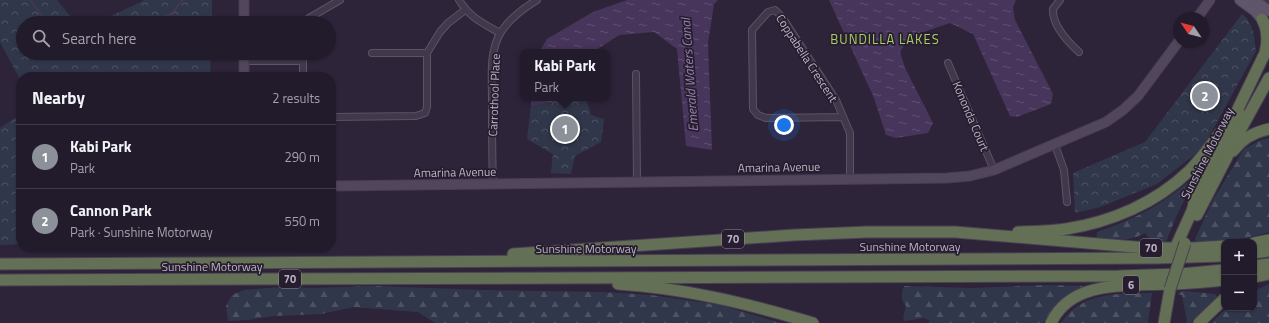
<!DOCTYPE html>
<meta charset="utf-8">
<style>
:root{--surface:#221b2c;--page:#2a2434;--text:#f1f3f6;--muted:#a2a1a9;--line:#3f3948;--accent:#8c9099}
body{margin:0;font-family:"Titillium Web",sans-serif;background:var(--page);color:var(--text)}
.controls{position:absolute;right:12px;bottom:12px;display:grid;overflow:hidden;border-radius:8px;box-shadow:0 1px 3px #0004}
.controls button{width:36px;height:36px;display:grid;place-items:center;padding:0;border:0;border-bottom:1px solid var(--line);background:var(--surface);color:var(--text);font:20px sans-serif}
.compass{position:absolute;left:1173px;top:12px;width:36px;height:36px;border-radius:50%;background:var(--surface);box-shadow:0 1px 3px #0004;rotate:305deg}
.you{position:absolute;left:784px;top:125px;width:14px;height:14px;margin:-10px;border:3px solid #fff;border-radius:50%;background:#1a73e8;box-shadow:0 0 0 6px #1a73e833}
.badge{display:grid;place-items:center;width:26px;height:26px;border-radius:50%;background:var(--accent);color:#fff;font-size:13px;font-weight:700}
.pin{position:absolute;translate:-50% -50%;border:2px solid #fff;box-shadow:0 1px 4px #0006}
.popup{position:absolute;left:520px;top:49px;width:90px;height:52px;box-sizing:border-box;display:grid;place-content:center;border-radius:8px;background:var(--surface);filter:drop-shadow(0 1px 3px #0005);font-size:13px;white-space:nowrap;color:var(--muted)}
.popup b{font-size:15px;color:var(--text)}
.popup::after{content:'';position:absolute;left:50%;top:100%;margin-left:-8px;border:8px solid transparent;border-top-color:var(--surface)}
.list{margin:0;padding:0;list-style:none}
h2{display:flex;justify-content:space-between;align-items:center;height:52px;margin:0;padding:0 16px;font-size:17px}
h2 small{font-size:13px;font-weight:400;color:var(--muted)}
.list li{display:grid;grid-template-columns:26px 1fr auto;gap:12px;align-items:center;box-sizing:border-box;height:64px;padding:0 16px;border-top:1px solid var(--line)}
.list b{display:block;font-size:15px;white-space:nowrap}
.list p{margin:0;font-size:13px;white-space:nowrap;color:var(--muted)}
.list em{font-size:13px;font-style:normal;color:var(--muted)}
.icon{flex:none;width:22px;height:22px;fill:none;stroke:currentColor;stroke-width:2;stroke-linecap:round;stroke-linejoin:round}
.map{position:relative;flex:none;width:1269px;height:323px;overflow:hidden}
.search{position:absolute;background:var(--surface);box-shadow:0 1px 3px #0004;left:16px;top:16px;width:320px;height:44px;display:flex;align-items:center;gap:10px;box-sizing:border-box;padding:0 14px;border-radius:22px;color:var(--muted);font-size:15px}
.panel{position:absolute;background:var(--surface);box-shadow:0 1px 3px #0004;left:16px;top:72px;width:320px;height:180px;border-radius:16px}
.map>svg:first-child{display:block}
</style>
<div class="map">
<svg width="1269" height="323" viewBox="0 0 1269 323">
<defs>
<pattern id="forest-firs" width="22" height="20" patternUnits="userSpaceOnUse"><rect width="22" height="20" fill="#31374a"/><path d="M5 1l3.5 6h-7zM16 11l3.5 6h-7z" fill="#4d5263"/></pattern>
<pattern id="park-crowns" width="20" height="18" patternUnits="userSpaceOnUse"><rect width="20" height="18" fill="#31374a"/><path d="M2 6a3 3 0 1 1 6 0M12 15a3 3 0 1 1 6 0" fill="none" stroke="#4d5263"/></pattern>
<pattern id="water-ripples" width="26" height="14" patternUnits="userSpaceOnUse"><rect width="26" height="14" fill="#48355c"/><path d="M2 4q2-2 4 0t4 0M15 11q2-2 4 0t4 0" fill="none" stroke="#605072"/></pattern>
</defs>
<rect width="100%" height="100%" fill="#2e243a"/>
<!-- forest -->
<g fill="url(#forest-firs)">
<polygon points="1269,138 1269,232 1247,238 1196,242 1195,239 1213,200 1244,149 1261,140"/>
<path d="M1196,176L1198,178L1187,194L1176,217L1166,242L1153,243L1145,233C1128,242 1116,240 1097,239V232C1138,218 1163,204 1196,176Z"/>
<polygon points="1269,284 1269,323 1211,323 1227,308 1254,308 1254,291"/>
<path d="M1048,285L1083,286L1084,289C1064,300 1057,304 1043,323H929L930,321L924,318L905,321L903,318L906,306C901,300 901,294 904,286L973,288Z"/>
<polygon points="374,286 483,290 602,292 651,295 720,305 781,323 435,323 418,312 354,307 321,314 274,316 248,320 228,321 226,306 232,295 244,290 281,287 312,288"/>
<polygon points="1184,291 1215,294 1217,297 1191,323 1186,323 1187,321 1182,295 1178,295 1179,292"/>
<path d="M1152,293L1148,323H1061C1082,291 1119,294 1152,293Z"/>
</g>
<!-- park -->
<g fill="url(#park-crowns)">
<polygon points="0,0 57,0 70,16 111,16 145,0 212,0 212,23 23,23 23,53 211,53 210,77 21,77 21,81 0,42"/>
<path d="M1242,14C1254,24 1254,36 1256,51L1202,149L1157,184L1100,207L1075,213L1073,173L1145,142Z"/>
<polygon points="578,98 586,98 591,115 604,119 601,142 575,156 571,174 551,173 553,154 527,139 531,106"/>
<polygon points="21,114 21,244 0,245 0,128"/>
</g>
<!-- water -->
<g fill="url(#water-ripples)">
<polygon points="627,0 718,0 714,4 708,43 712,150 686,146 677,49 654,32 619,35 593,52 539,52 547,39 593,12"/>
<polygon points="829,0 1016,0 1013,7 1015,20 1053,94 1051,104 1017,117 1010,116 973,34 950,23 909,37 900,52 905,68 933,123 928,133 896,138 886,135 874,98"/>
<polygon points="531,98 578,98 531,106"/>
</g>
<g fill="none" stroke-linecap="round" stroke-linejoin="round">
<!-- stream -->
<g stroke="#48355c" stroke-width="1.5">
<polyline points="30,0 48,23"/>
<polyline points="154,23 172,13 183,0"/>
</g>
<defs>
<g id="street">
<path d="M459,0C470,18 483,23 500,33"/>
<path d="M1060,0L1053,9C1052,25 1068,42 1079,52"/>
<polyline points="1268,0 1269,1"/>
<polyline points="304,23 309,18 340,0"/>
<polyline points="303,53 303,77"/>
<polyline points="372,53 427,53"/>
<polyline points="244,61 303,61"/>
<polyline points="948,63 994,170"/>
<polyline points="636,74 637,182"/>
<polyline points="331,117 416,116 425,113 427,107 427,53 440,32 448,23 465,10"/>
<polyline points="843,117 766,118 758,115 753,109 752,30 768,12 775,10 782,17 836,100 850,133 850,178"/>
<polyline points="1055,145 1064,170 1067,202"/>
<path d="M493,184C492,155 492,127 492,98C492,77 489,51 501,32C510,18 522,9 537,0"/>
</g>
<g id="secondary">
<polyline points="244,0 244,23"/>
<polyline points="1197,18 1210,0"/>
<polyline points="244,53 244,77"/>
<polyline points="331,186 947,178 970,176 994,170 1106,122 1123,110 1138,96 1179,41"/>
</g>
<g id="primary">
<polyline points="1240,0 1255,11 1262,19"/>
<polyline points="1254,0 1269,11"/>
</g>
<g id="highway">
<path d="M1232,121L1265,53C1268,41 1268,30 1262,19"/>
<polyline points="1225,146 1241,115"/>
<path d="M1233,151C1242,139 1254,132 1269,129"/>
<polyline points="1193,208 1195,197 1225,137"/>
<polyline points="1197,215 1227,157 1231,147 1269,78"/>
<path d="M1018,232C1034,231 1050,232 1066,229C1111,222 1156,203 1189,171C1206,154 1219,133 1235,114"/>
<polyline points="1254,243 1269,240"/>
<polyline points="1177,244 1196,202"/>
<polyline points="1254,253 1269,251"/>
<polyline points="513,254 794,235 867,232 955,232 1147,248 1194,248 1224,246"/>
<polyline points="0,264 1156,258 1224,256"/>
<polyline points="1254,266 1269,264"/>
<polyline points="1254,277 1269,274"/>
<polyline points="0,280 1119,276 1181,274 1224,270"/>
<path d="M618,284C685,288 749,304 813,323"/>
<path d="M1051,323C1071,280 1127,286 1166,284C1185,284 1205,282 1224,280"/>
<polyline points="1164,323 1170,289"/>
<polyline points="1199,323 1224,299"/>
</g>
</defs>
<!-- street casing -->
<use href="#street" stroke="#5c5365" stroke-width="8"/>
<!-- secondary casing -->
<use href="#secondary" stroke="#473e50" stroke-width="11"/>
<!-- primary casing -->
<use href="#primary" stroke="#473e50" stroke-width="12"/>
<!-- highway casing -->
<use href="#highway" stroke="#494052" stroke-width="13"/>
<!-- street -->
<use href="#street" stroke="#41384b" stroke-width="6"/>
<!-- secondary -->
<use href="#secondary" stroke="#52465d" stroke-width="9"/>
<!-- primary -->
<use href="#primary" stroke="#5f566b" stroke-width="10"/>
<!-- highway -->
<use href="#highway" stroke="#637055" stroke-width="11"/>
<defs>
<polyline id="highway-bridge" points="1170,289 1185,243"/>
</defs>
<!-- highway-bridge casing -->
<use href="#highway-bridge" stroke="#494052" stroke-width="13" stroke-linecap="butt"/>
<!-- highway-bridge -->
<use href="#highway-bridge" stroke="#637055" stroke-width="11"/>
</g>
<g text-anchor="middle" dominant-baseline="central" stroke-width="3.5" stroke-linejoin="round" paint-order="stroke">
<!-- shield labels -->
<g fill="#261d2f" stroke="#908699" stroke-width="1">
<rect x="722" y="230" width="22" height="18" rx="3"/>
<rect x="1140" y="239" width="22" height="18" rx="3"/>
<rect x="279" y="270" width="22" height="18" rx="3"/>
<rect x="1123" y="276" width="16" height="18" rx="3"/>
</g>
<g font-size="11" font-weight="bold" fill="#bdb3c6">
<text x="733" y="239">70</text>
<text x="1151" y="248">70</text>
<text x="290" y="279">70</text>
<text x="1131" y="285">6</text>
</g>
<!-- street labels -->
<g font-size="12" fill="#bdb3c6" stroke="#261d2f">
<text transform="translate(807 58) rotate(57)">Coppabella Crescent</text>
<text transform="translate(494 95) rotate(-88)">Carrothool Place</text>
<text transform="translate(971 116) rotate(67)">Kononda Court</text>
<text transform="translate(1207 153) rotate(-63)">Sunshine Motorway</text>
<text transform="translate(779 167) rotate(-1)">Amarina Avenue</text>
<text transform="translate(455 172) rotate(-1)">Amarina Avenue</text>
<text x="910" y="246">Sunshine Motorway</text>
<text x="586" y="248">Sunshine Motorway</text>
<text x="212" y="266">Sunshine Motorway</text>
</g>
<!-- neighbourhood labels -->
<g font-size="13" letter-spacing="1" fill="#acce66" stroke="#261d2f">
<text x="885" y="39">BUNDILLA LAKES</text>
</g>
<!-- water labels -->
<g font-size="13" font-style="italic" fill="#9984b1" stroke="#261d2f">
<text transform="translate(689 75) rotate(-94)">Emerald Waters Canal</text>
</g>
</g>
</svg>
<div class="controls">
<button>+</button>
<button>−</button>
</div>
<svg class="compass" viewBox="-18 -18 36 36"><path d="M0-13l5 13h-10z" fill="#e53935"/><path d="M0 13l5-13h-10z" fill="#a2a1a9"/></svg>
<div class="you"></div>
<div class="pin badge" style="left:565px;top:129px">1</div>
<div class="popup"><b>Kabi Park</b>Park</div>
<div class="pin badge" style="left:1205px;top:96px">2</div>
<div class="search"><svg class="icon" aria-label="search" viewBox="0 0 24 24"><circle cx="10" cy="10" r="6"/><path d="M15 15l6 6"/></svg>Search here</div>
<section class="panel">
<h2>Nearby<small>2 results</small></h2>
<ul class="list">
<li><span class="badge">1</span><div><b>Kabi Park</b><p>Park</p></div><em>290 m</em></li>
<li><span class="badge">2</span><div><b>Cannon Park</b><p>Park · Sunshine Motorway</p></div><em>550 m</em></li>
</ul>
</section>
</div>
